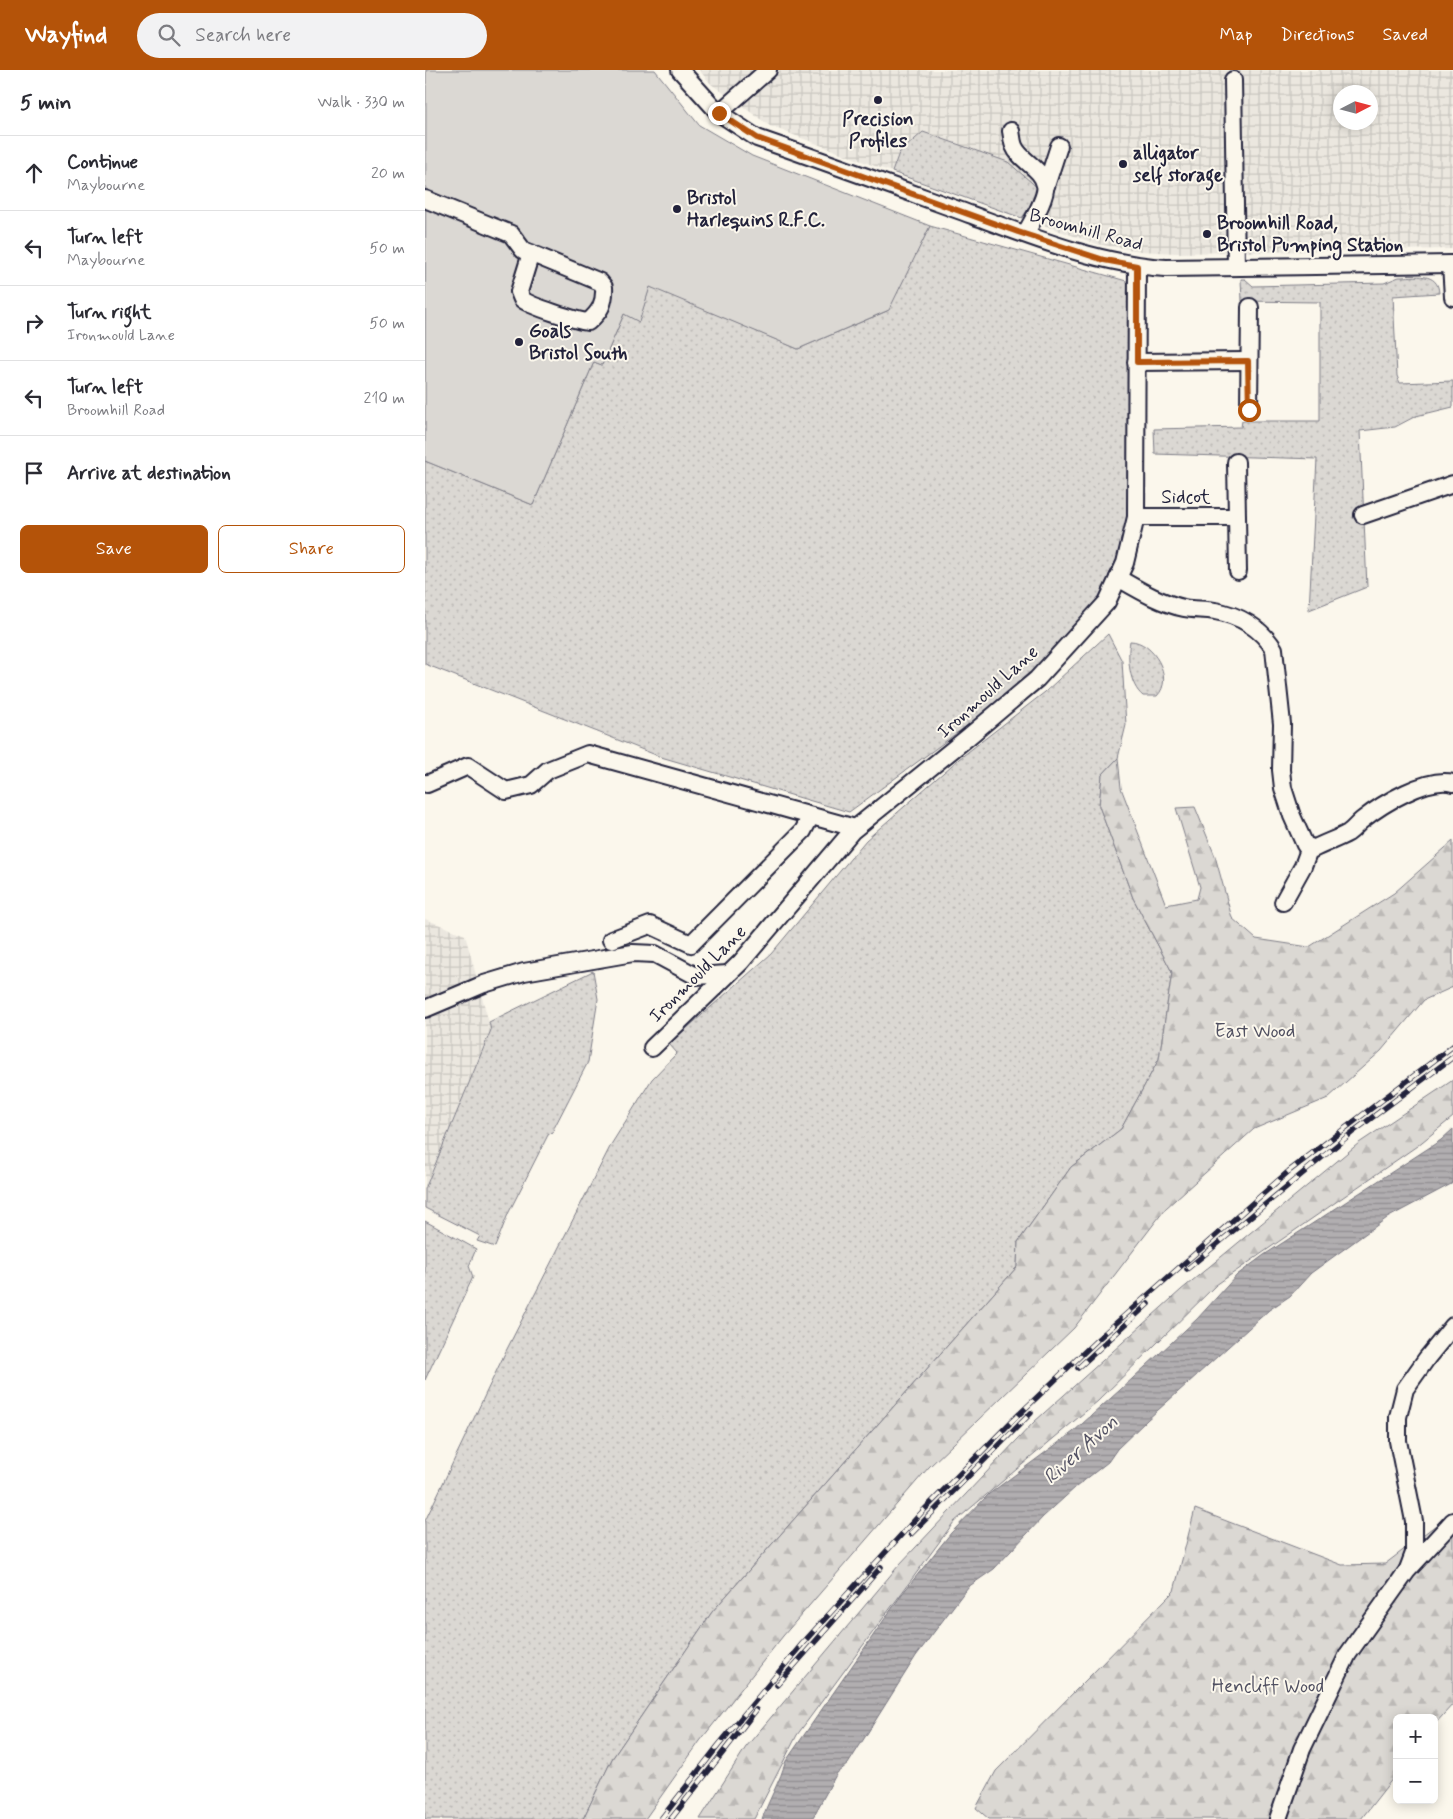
<!DOCTYPE html>
<meta charset="utf-8">
<style>
:root{--surface:#fff;--page:#f2f2f3;--text:#2b2b33;--muted:#7c7c81;--line:#e1e1e2;--accent:#b45309}
body{margin:0;font-family:Mynerve,sans-serif;background:var(--page);color:var(--text)}
.controls{position:absolute;right:15px;bottom:15px;display:grid;overflow:hidden;border-radius:8px;box-shadow:0 2px 12px #0003}
.controls button{width:45px;height:45px;display:grid;place-items:center;padding:0;border:0;border-bottom:1px solid var(--line);background:var(--surface);color:var(--text);font:25px sans-serif}
.compass{position:absolute;left:908px;top:15px;width:45px;height:45px;border-radius:50%;background:var(--surface);box-shadow:0 2px 12px #0003;rotate:84deg}
.stop{position:absolute;width:15px;height:15px;margin:-11px;border:4px solid #b45309;border-radius:50%;background:#fff}
.stop.end{background:#b45309;border-color:#fff;box-shadow:0 1px 5px #0008}
.list{margin:0;padding:0;list-style:none}
h2{display:flex;justify-content:space-between;align-items:center;height:65px;margin:0;padding:0 20px;font-size:21px}
h2 small{font-size:16px;font-weight:400;color:var(--muted)}
.list li{display:grid;grid-template-columns:32px 1fr auto;gap:15px;align-items:center;box-sizing:border-box;height:75px;padding:0 20px;border-top:1px solid var(--line)}
.list b{display:block;font-size:19px;white-space:nowrap}
.list p{margin:0;font-size:16px;white-space:nowrap;color:var(--muted)}
.list em{font-size:16px;font-style:normal;color:var(--muted)}
.actions{display:flex;gap:10px;padding:15px 20px}
.actions a{flex:1;padding:11px 0;border:1px solid var(--accent);border-radius:8px;text-align:center;font-size:18px;color:var(--accent)}
.actions .main{background:var(--accent);color:#fff}
.icon{flex:none;width:28px;height:28px;fill:none;stroke:currentColor;stroke-width:2;stroke-linecap:round;stroke-linejoin:round}
.map{position:relative;flex:none;width:1028px;height:1749px;overflow:hidden}
header{display:flex;align-items:center;gap:30px;box-sizing:border-box;height:70px;padding:0 25px;background:var(--accent);color:#fff}
header strong{font-size:24px}
nav{display:flex;gap:28px;margin-inline-start:auto;font-size:18px}
.search{width:350px;height:45px;background:var(--page);display:flex;align-items:center;gap:12px;box-sizing:border-box;padding:0 18px;border-radius:28px;color:var(--muted);font-size:19px}
main{display:flex}
aside{flex:1;background:var(--surface)}
.map>svg:first-child{display:block}
</style>
<header>
<strong>Wayfind</strong>
<div class="search"><svg class="icon" aria-label="search" viewBox="0 0 24 24"><circle cx="10" cy="10" r="6"/><path d="M15 15l6 6"/></svg>Search here</div>
<nav><a>Map</a><a>Directions</a><a>Saved</a></nav>
</header>
<main>
<aside>
<h2>5 min<small>Walk · 330 m</small></h2>
<ul class="list">
<li><svg class="icon" aria-label="ahead" viewBox="0 0 24 24"><path d="M12 20V5M6 11l6-6 6 6"/></svg><div><b>Continue</b><p>Maybourne</p></div><em>20 m</em></li>
<li><svg class="icon" aria-label="left" viewBox="0 0 24 24"><path d="M17 20v-9H6M10 6l-5 5 5 5"/></svg><div><b>Turn left</b><p>Maybourne</p></div><em>50 m</em></li>
<li><svg class="icon" aria-label="right" viewBox="0 0 24 24"><path d="M7 20v-9h11M14 6l5 5-5 5"/></svg><div><b>Turn right</b><p>Ironmould Lane</p></div><em>50 m</em></li>
<li><svg class="icon" aria-label="left" viewBox="0 0 24 24"><path d="M17 20v-9H6M10 6l-5 5 5 5"/></svg><div><b>Turn left</b><p>Broomhill Road</p></div><em>210 m</em></li>
<li><svg class="icon" aria-label="arrive" viewBox="0 0 24 24"><path d="M6 21V4h12l-3 4 3 4H6"/></svg><div><b>Arrive at destination</b></div></li>
</ul>
<div class="actions"><a class="main">Save</a><a>Share</a></div>
</aside>
<div class="map">
<svg width="1028" height="1749" viewBox="0 0 1028 1749">
<defs>
<pattern id="industrial-grid" width="8" height="8" patternUnits="userSpaceOnUse" patternTransform="scale(1.25)"><rect width="8" height="8" fill="#ebe7df"/><path d="M0 4h8M4 0v8" fill="none" stroke="#c9c6c0"/></pattern>
<pattern id="green-dots" width="8" height="8" patternUnits="userSpaceOnUse" patternTransform="scale(1.25)"><rect width="8" height="8" fill="#dbd8d3"/><path d="M2 2h.1M6 6h.1" fill="none" stroke="#bcb9b6" stroke-width="1.8" stroke-linecap="round"/></pattern>
<pattern id="forest-firs" width="22" height="20" patternUnits="userSpaceOnUse" patternTransform="scale(1.25)"><rect width="22" height="20" fill="#dbd8d3"/><path d="M5 1l3.5 6h-7zM16 11l3.5 6h-7z" fill="#bcb9b6"/></pattern>
<pattern id="water-rules" width="6" height="5" patternUnits="userSpaceOnUse" patternTransform="scale(1.25)"><rect width="6" height="5" fill="#b1aeb0"/><path d="M0 2.5h6" fill="none" stroke="#908d90"/></pattern>
</defs>
<rect width="100%" height="100%" fill="#fbf7ec"/>
<filter id="ink" filterUnits="userSpaceOnUse"><feTurbulence type="fractalNoise" baseFrequency=".02" numOctaves="2"/><feDisplacementMap in="SourceGraphic" scale="10" xChannelSelector="R" yChannelSelector="G"/><feConvolveMatrix kernelMatrix="1 2 1 2 8 2 1 2 1" color-interpolation-filters="sRGB"/></filter>
<g filter="url(#ink)">
<!-- industrial -->
<g fill="url(#industrial-grid)" fill-rule="evenodd">
<path d="M274,0H1028V179L750,183L715,181L672,174L450,96L345,56L286,14ZM916,22H946V52H916Z"/>
<polygon points="0,849 40,865 66,960 0,1119"/>
</g>
<!-- green -->
<g fill="url(#green-dots)" stroke="#7e7d87">
<polygon points="498,62 583,92 614,119 607,133 597,148 467,102 474,83"/>
<polygon points="505,156 705,212 706,446 688,506 676,530 607,608 424,742 236,687 0,594 0,391 108,435 169,292 177,295 199,244 214,251 225,216 373,279 462,241"/>
<path d="M974,207C990,207 1013,201 1014,223L968,226L972,306L975,313L1028,311V337L991,346L970,357L935,361L942,517L884,540L892,389L730,384L729,359L816,357L817,351H895V232L817,231L816,209H820L828,216L959,213Z"/>
<polygon points="683,564 697,591 701,655 693,688 677,705 674,736 708,828 747,902 734,989 696,1059 646,1097 593,1172 592,1197 287,1542 187,1689 158,1749 0,1749 0,1451 80,1283 187,1073 227,1009 252,983 244,974 346,884 441,770 534,689 620,622"/>
<path d="M705,571C728,571 750,608 732,626H718C704,615 702,588 705,571Z"/>
<polygon points="168,901 173,929 163,992 127,1062 123,1065 83,1144 70,1177 52,1171 55,1166 0,1138 0,1119 66,960 64,952"/>
<polygon points="0,1151 51,1179 44,1196 48,1207 0,1310"/>
</g>
<!-- forest -->
<g fill="url(#forest-firs)" stroke="#7e7d87">
<polygon points="693,688 696,718 741,835 772,829 775,817 751,738 770,737 790,786 807,848 831,869 884,877 969,823 1028,771 1028,917 999,930 956,981 903,1028 829,1059 741,1138 649,1258 504,1397 358,1566 275,1671 220,1749 158,1749 187,1689 287,1542 592,1197 593,1172 646,1097 696,1059 734,989 747,902 708,828 674,736 677,705"/>
<polygon points="1028,1010 1028,1047 992,1076 791,1215 673,1331 529,1452 372,1665 329,1749 275,1749 321,1677 474,1495 609,1352 756,1220 934,1073"/>
<polygon points="770,1439 917,1495 960,1494 1028,1442 1028,1634 1009,1655 1009,1648 972,1648 972,1703 936,1749 564,1749 551,1738 571,1701 749,1521"/>
</g>
<!-- pitch -->
<polygon fill="#dbd8d3" stroke="#7e7d87" points="1,0 230,0 274,55 327,86 505,156 464,240 373,279 225,217 214,252 199,244 177,295 169,292 108,435 0,391"/>
<!-- water -->
<path fill="url(#water-rules)" stroke="#787681" d="M1028,1059V1113L962,1148L886,1203L865,1226L844,1240L722,1350L692,1379L683,1392L651,1417L618,1447L569,1499L543,1517L491,1586L423,1694L412,1703L387,1749H337C344,1729 355,1711 361,1691L477,1524L526,1463L564,1424L648,1362L695,1320L772,1249L812,1205L839,1185L1016,1070Z"/>
<g fill="none" stroke-linecap="round" stroke-linejoin="round">
<defs>
<g id="minor">
<path d="M255,0L294,43L332,68C404,93 475,119 547,145C609,168 674,194 741,198L1028,194"/>
<polyline points="808,10 811,196"/>
<polyline points="294,43 343,0"/>
<path d="M586,61C587,65 587,71 589,76C595,91 617,98 620,115C623,125 606,154 600,164"/>
<polyline points="621,116 634,76"/>
<path d="M0,129L86,164L98,180L175,212L179,217C180,233 175,242 163,252C153,251 104,236 97,229C96,227 95,224 94,222L106,183"/>
<polyline points="1026,194 1028,227"/>
<polyline points="711,292 823,291"/>
<polyline points="824,339 825,237"/>
<polyline points="811,392 813,501"/>
<polyline points="938,445 1028,414"/>
<polyline points="711,447 812,447"/>
<path d="M693,508C714,520 735,533 759,538C769,540 780,539 790,541C814,545 836,558 849,579L857,654L856,700L858,718L867,746L880,775L888,779C900,773 912,769 923,763C929,759 932,754 937,750C957,734 1003,706 1028,713"/>
<polyline points="0,713 2,714 43,696 81,721 106,715 123,700 163,684 430,758"/>
<polyline points="858,832 878,796 885,777"/>
<polyline points="186,870 225,855 266,874 378,761 386,746"/>
<polyline points="0,939 59,914 99,902 208,883 230,884 271,906 303,904"/>
<polyline points="227,978 316,892 427,761 542,668 612,609 682,532 700,493 711,447 712,196"/>
<polyline points="983,1499 989,1483 989,1451 973,1371 973,1347 980,1319 1002,1288 1028,1256"/>
<polyline points="853,1749 877,1679 923,1584 982,1501 1028,1451"/>
</g>
</defs>
<!-- minor casing -->
<use href="#minor" stroke="#22223b" stroke-width="20"/>
<!-- minor -->
<use href="#minor" stroke="#fbf7ec" stroke-width="16"/>
<defs>
<g id="rail">
<polyline points="762,1199 929,1061 1028,987"/>
<polyline points="653,1298 723,1234"/>
<polyline points="486,1464 606,1343"/>
<polyline points="352,1615 456,1497"/>
<polyline points="236,1749 293,1676 377,1574 498,1441 586,1352 673,1269 864,1101 1028,976"/>
<polyline points="246,1749 331,1640"/>
</g>
</defs>
<!-- rail casing -->
<use href="#rail" stroke="#22223b" stroke-width="5.5"/>
<!-- rail -->
<use href="#rail" stroke="#fbf7ec" stroke-width="4" stroke-dasharray="11" stroke-linecap="butt"/>
</g>
</g>
<g fill="none" stroke-linecap="round" stroke-linejoin="round" filter="url(#ink)">
<!-- route -->
<polyline stroke="#b45309" stroke-width="6" points="294,43 332,68 593,162 679,190 712,196 712,292 823,291 824,340"/>
</g>
<!-- markers -->
<g fill="#22223b" stroke="#fbf7ec" stroke-width="2">
<circle cx="453" cy="30" r="5"/>
<circle cx="698" cy="94" r="5"/>
<circle cx="252" cy="139" r="5"/>
<circle cx="782" cy="164" r="5"/>
<circle cx="94" cy="272" r="5"/>
</g>
<g text-anchor="middle" dominant-baseline="central" stroke-width="4" stroke-linejoin="round" paint-order="stroke">
<!-- poi labels -->
<g font-size="19" font-weight="bold" fill="#22223b" stroke="#fbf7ec" text-anchor="start">
<text x="453" y="49" text-anchor="middle">Precision<tspan x="453" dy="22">Profiles</tspan></text>
<text x="708" y="83">alligator<tspan x="708" dy="22">self storage</tspan></text>
<text x="262" y="128">Bristol<tspan x="262" dy="22">Harlequins R.F.C.</tspan></text>
<text x="792" y="153">Broomhill Road,<tspan x="792" dy="22">Bristol Pumping Station</tspan></text>
<text x="104" y="261">Goals<tspan x="104" dy="22">Bristol South</tspan></text>
</g>
<!-- street labels -->
<g font-size="19" fill="#22223b" stroke="#fbf7ec">
<text transform="translate(661 160) rotate(15)">Broomhill Road</text>
<text x="761" y="427">Sidcot</text>
<text transform="translate(563 622) rotate(-42)">Ironmould Lane</text>
<text transform="translate(273 904) rotate(-45)">Ironmould Lane</text>
</g>
<!-- park labels -->
<g font-size="19" fill="#505061" stroke="#fbf7ec">
<text x="830" y="961">East Wood</text>
<text x="843" y="1616">Hencliff Wood</text>
</g>
<!-- water labels -->
<g font-size="20" font-style="italic" fill="#545364" stroke="#fbf7ec">
<text transform="translate(656 1380) rotate(-42)">River Avon</text>
</g>
</g>
</svg>
<div class="controls">
<button>+</button>
<button>−</button>
</div>
<svg class="compass" viewBox="-18 -18 36 36"><path d="M0-13l5 13h-10z" fill="#e53935"/><path d="M0 13l5-13h-10z" fill="#7c7c81"/></svg>
<div class="stop" style="left:824px;top:340px"></div>
<div class="stop end" style="left:294px;top:43px"></div>
</div>
</main>
